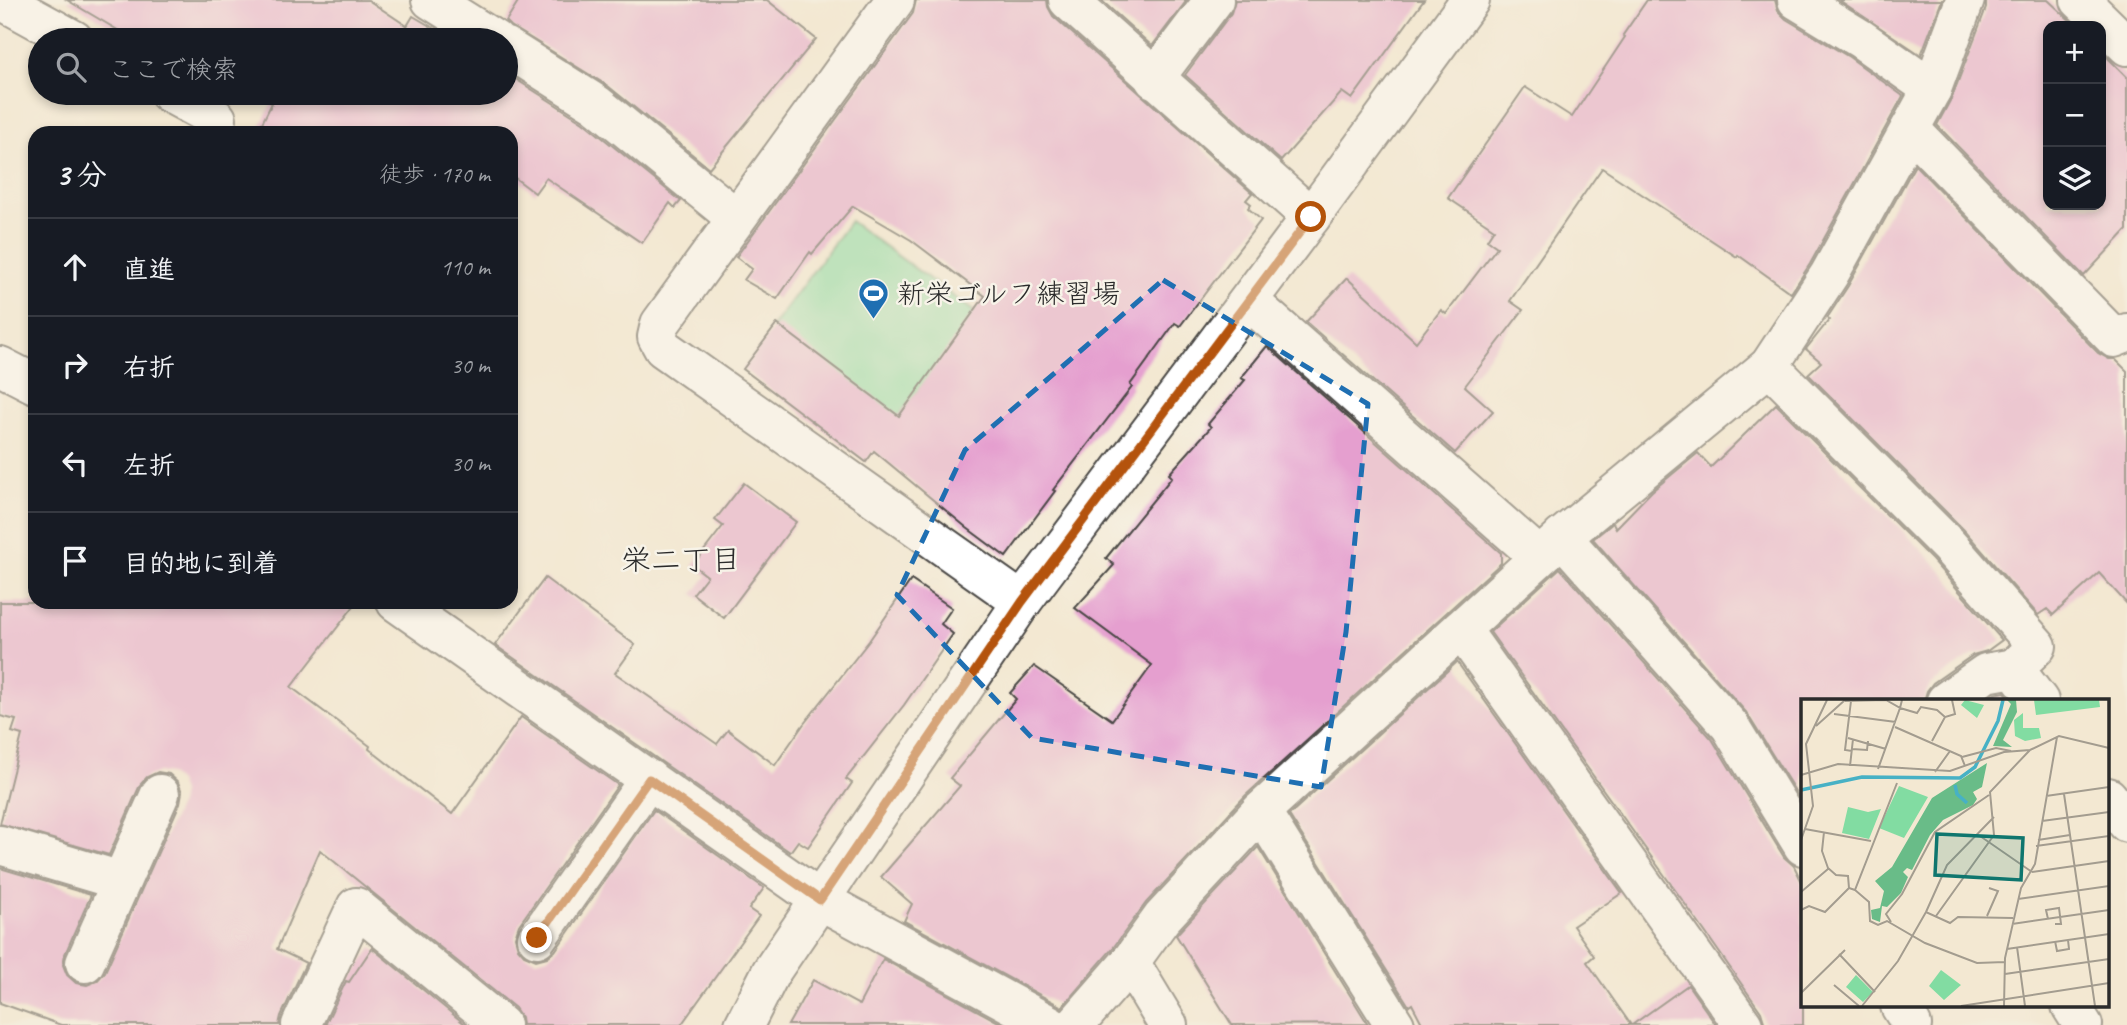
<!DOCTYPE html>
<html lang="ja">
<meta charset="utf-8">
<style>
:root{--surface:#171b24;--page:#20242c;--text:#f1f3f6;--muted:#9ea1a6;--line:#363941}
body{margin:0;font-family:Caveat,"Klee One",sans-serif;background:var(--page);color:var(--text)}
.controls{position:absolute;right:21px;top:21px;display:grid;overflow:hidden;border-radius:14px;box-shadow:0 4px 10px #0003}
.controls button{width:63px;height:63px;display:grid;place-items:center;padding:0;border:0;border-bottom:2px solid var(--line);background:var(--surface);color:var(--text);font:35px sans-serif}
.stop{position:absolute;width:21px;height:21px;margin:-16px;border:5px solid #b45309;border-radius:50%;background:#fff}
.stop.end{background:#b45309;border-color:#fff;box-shadow:0 2px 7px #0008}
.list{margin:0;padding:0;list-style:none}
h2{display:flex;justify-content:space-between;align-items:center;height:91px;margin:0;padding:0 28px;font-size:30px}
h2 small{font-size:23px;font-weight:400;color:var(--muted)}
.list li{display:grid;grid-template-columns:46px 1fr auto;gap:21px;align-items:center;box-sizing:border-box;height:98px;padding:0 28px;border-top:2px solid var(--line)}
.list b{display:block;font-size:26px;white-space:nowrap}
.list em{font-size:23px;font-style:normal;color:var(--muted)}
.icon{flex:none;width:38px;height:38px;fill:none;stroke:currentColor;stroke-width:2;stroke-linecap:round;stroke-linejoin:round}
.map{position:relative;flex:none;width:2127px;height:1025px;overflow:hidden}
.search{position:absolute;background:var(--surface);box-shadow:0 4px 10px #0003;left:28px;top:28px;width:490px;height:77px;display:flex;align-items:center;gap:18px;box-sizing:border-box;padding:0 24px;border-radius:38px;color:var(--muted);font-size:26px}
.panel{position:absolute;background:var(--surface);box-shadow:0 4px 10px #0003;left:28px;top:126px;width:490px;height:483px;border-radius:21px}
.map>svg:first-child{display:block}
</style>
<div class="map">
<svg width="2127" height="1025" viewBox="0 0 2127 1025">
<rect width="100%" height="100%" fill="#f7f3e8"/>
<filter id="ink" filterUnits="userSpaceOnUse"><feTurbulence type="fractalNoise" baseFrequency=".0143" numOctaves="2"/><feDisplacementMap in="SourceGraphic" scale="14" xChannelSelector="R" yChannelSelector="G"/><feConvolveMatrix kernelMatrix="1 2 1 2 8 2 1 2 1" color-interpolation-filters="sRGB"/></filter>
<filter id="wash" filterUnits="userSpaceOnUse"><feTurbulence type="fractalNoise" baseFrequency=".00686" numOctaves="4" result="noise"/><feDisplacementMap in="SourceGraphic" scale="28" xChannelSelector="R" yChannelSelector="G"/><feGaussianBlur stdDeviation="1.57" result="paint"/><feColorMatrix in="noise" values="0 0 0 0 0 0 0 0 0 0 0 0 0 0 0 0 0 1.4 0 .05"/><feComposite in="paint" operator="in"/></filter>
<g filter="url(#wash)">
<rect width="100%" height="100%" fill="#f3e8d2"/>
<!-- green -->
<polygon fill="#82dca2" stroke="#568466" stroke-width="2" points="850,221 976,313 897,419 772,327"/>
<g id="blocks">
<!-- building -->
<g fill="#e59fcf">
<polygon points="67,0 368,0 407,26 413,16 454,40 131,40 119,35 121,32"/>
<polygon points="519,0 767,0 816,39 709,168 608,86 511,26 506,21"/>
<polygon points="916,0 1047,0 1048,7 1053,16 1252,193 1246,200 1251,204 1248,208 1261,220 1180,326 1175,323 1130,385 1132,387 1053,490 1055,491 1006,557 967,528 874,451 866,462 743,369 777,324 899,416 985,296 911,240 853,206 812,254 810,252 777,299 744,280 752,269 736,257 913,13"/>
<polygon points="1101,0 1187,0 1152,46"/>
<polygon points="1235,0 1424,0 1352,99 1342,92 1281,161 1185,75 1231,13"/>
<polygon points="1647,0 1775,0 1778,11 1786,19 1849,57 1903,96 1810,264 1791,293 1738,255 1737,257 1602,168 1510,301 1523,310 1465,386 1493,411 1455,453 1306,322 1347,278 1416,342 1441,310 1446,314 1497,247 1487,240 1494,229 1448,198 1525,87 1572,117 1625,37 1623,35"/>
<polygon points="1839,0 1942,0 1921,55"/>
<polygon points="1986,0 2048,0 2076,26 2048,26 2048,205 2101,205 2101,51 2127,77 2127,230 2084,276 1937,125 1952,97 1986,8"/>
<polygon points="506,73 583,122 681,201 675,208 670,203 642,243 546,178 535,193 511,175 511,133 257,133 272,103 249,93 506,93"/>
<polygon points="1915,165 2098,353 2109,359 2115,359 2127,371 2127,604 2099,573 2053,615 2047,609 2038,615 1964,530 1808,374 1821,362 1806,349 1829,320 1827,318 1848,286"/>
<polygon points="1267,346 1501,553 1501,563 1245,796 1146,903 1113,948 1062,1007 904,921 912,904 881,877 960,786 950,778 1016,699 1010,693 1034,666 1112,720 1152,665 1075,608 1114,565 1106,558 1172,477 1169,474 1211,427 1208,424 1245,380 1241,378"/>
<polygon points="1776,404 1932,560 2002,640 1987,651 1973,655 1933,683 1927,691 1924,701 1803,701 1803,804 1746,712 1593,539 1613,523 1616,528 1652,491 1698,453 1711,467"/>
<polygon points="744,483 796,522 724,618 693,594 707,576 693,565 723,526 715,520"/>
<polygon points="1560,568 1712,739 1784,857 1794,866 1803,884 1803,1025 1765,1025 1761,1012 1698,922 1490,632"/>
<polygon points="545,578 635,645 615,673 717,744 728,730 775,765 803,725 869,641 911,580 952,608 941,624 953,634 904,705 846,779 852,783 808,847 798,841 790,852 495,645"/>
<polygon points="0,602 357,602 291,687 370,746 369,749 452,814 521,717 618,785 519,925 515,937 518,948 524,955 536,960 547,957 555,951 654,810 764,888 749,909 759,916 681,1025 522,1025 521,1017 515,1008 320,850 277,949 306,963 281,1016 279,1025 61,1025 0,1003 0,868 91,895 65,954 63,965 67,975 76,983 87,985 97,981 105,972 180,803 182,792 178,782 169,774 158,772 147,777 140,785 109,855 0,824 22,735 12,732 16,720 0,716"/>
<polygon points="1457,662 1622,893 1573,926 1594,956 1587,962 1631,1025 1423,1025 1412,1004 1409,1006 1289,815"/>
<polygon points="2005,692 2012,701 1984,701 1995,694"/>
<polygon points="1258,847 1368,1024 1232,1025 1176,935"/>
<polygon points="372,948 466,1025 325,1025 346,981 349,982"/>
<polygon points="883,959 1004,1025 788,1025 813,980 859,1005"/>
<polygon points="1688,985 1716,1025 1632,1025"/>
</g>
</g>
</g>
<g filter="url(#ink)">
<use href="#blocks" fill-opacity="0" stroke="#494744" stroke-width="2"/>
<g fill="none" stroke-linecap="round" stroke-linejoin="round">
<defs>
<g id="minor">
<polyline points="1,0 74,40"/>
<polyline points="431,0 495,40"/>
<polyline points="895,0 660,324 657,337 663,348 1022,602"/>
<polyline points="1068,0 1311,217"/>
<polyline points="1797,0 1861,39 1932,89"/>
<polyline points="2080,0 2127,46"/>
<polyline points="506,47 596,104 736,218"/>
<polyline points="1154,79 1214,0"/>
<polyline points="169,93 217,119"/>
<polyline points="1910,129 2114,338 2127,333"/>
<polyline points="1249,301 1528,547 1537,559"/>
<polyline points="0,366 35,384"/>
<polyline points="1769,366 1948,545 2037,646 2014,668 2039,701"/>
<polyline points="1562,537 1730,726 1803,846"/>
<polyline points="396,602 820,900 1050,1025"/>
<polyline points="1461,629 1743,1025"/>
<polyline points="1946,701 1986,673 2014,668"/>
<polyline points="2108,797 2127,823"/>
<polyline points="1261,811 1395,1025"/>
<polyline points="0,845 121,881"/>
<polyline points="537,938 649,779"/>
<polyline points="1130,962 1168,1025"/>
<polyline points="85,963 160,794"/>
<polyline points="1900,1006 1912,1025"/>
<polyline points="2071,1006 2083,1025"/>
<polyline points="301,1025 356,907 501,1025"/>
<polyline points="744,1025 771,972 1022,602 1311,217 1470,0"/>
<polyline points="1075,1025 1130,962 1162,918 1261,811 1562,537 1769,366 1829,275 1932,89 1965,0"/>
</g>
</defs>
<!-- minor casing -->
<use href="#minor" stroke="#494744" stroke-width="42"/>
<!-- minor -->
<use href="#minor" stroke="#fff" stroke-width="38"/>
</g>
</g>
<g fill="none" stroke-linecap="round" stroke-linejoin="round" filter="url(#ink)">
<!-- route -->
<polyline stroke="#b45309" stroke-width="9" points="537,938 649,779 820,900 1022,602 1311,217"/>
</g>
<!-- marked area -->
<path d="M0 0H2127V1025H0ZM1163,280L1368,404L1346,632L1321,787L1032,738L897,595L965,450Z" fill="#f3e8d2" fill-opacity=".55" fill-rule="evenodd"/>
<path fill="none" stroke="#1f6fb2" stroke-width="5" stroke-dasharray="14 9" stroke-linejoin="round" d="M1163,280L1368,404L1346,632L1321,787L1032,738L897,595L965,450Z"/>
<!-- icons -->
<defs>
<symbol id="stadium-pin" viewBox="-11 -11 22 30"><path d="M0 17L-7.5 6A9.5 9.5 0 1 1 7.5 6Z" fill="#1f6fb2" stroke="#f7f3e8"/><path d="M0-5a6.5 5 0 1 0 0 10a6.5 5 0 1 0 0-10ZM-3.5-1.8h7v3.6h-7Z" fill="#fff"/></symbol>
</defs>
<g fill-rule="evenodd">
<use href="#stadium-pin" x="856" y="276" width="35" height="47"/>
</g>
<g text-anchor="middle" dominant-baseline="central" stroke-width="5" stroke-linejoin="round" paint-order="stroke">
<!-- poi labels -->
<g font-size="28" fill="#2b2b2b" stroke="#f7f3e8" text-anchor="start">
<text x="897" y="293">新栄ゴルフ練習場</text>
</g>
<!-- neighbourhood labels -->
<g font-size="30" fill="#2b2b2b" stroke="#f7f3e8">
<text x="681" y="560">栄二丁目</text>
</g>
</g>
<!-- overview -->
<g transform="translate(1801 699)">
<rect width="308" height="308" fill="#f3e8d2"/>
<path d="M164,1L183,6L176,19L160,6ZM233,1H298L299,8L235,16ZM222,14V29H238L240,39L224,42L214,37L213,21ZM98,87L127,98L103,139L78,129ZM47,108L67,113L80,110L68,140L41,134ZM140,271L160,286L143,301L128,287ZM55,276L72,293L62,303L45,288Z" fill="#82dca2"/>
<path d="M206,1H215L216,13L202,41L211,48L192,47L210,5ZM186,64L181,88L172,93L176,100L172,106L142,121L129,136L111,171L106,169L102,173L107,178L100,194L86,208L81,207L79,223L71,220L70,211L79,209L83,192L74,182L91,168L131,99Z" fill="#69bc88"/>
<path fill="none" stroke="#47b1c5" stroke-width="3.5" d="M154,86L156,95L166,104M0,91L61,78L159,79L174,68L197,22L202,1"/>
<path fill="none" stroke="#a39c8f" stroke-width="2" d="M101,1L99,9L116,14L120,8L136,11L144,18M44,2L85,1L99,9L77,70M50,2L44,51L51,52M33,15L95,23M15,27L44,1M94,28L160,57L164,67M47,39L85,50M131,42L144,18L154,15L151,1M51,50L66,51L67,42M161,58L195,49L210,52M49,67L52,40M134,73L149,52M0,76L37,65L149,72L203,53L229,51L258,37L308,49M96,84L54,191L68,203L69,222L77,226L86,222L124,244L176,264L204,263M263,95L294,307M245,97L308,88M241,122L308,113M4,130L70,142M23,133L21,152L27,169L35,176L47,177L48,189L54,191M179,137L231,173M0,141L12,107L5,45L26,1M237,141L269,136M235,147L308,137M231,173L308,162M0,193L27,170M217,200L308,187M0,211L8,207L24,213L48,189M125,213L146,166L193,118M135,217L193,136L189,93L229,51M186,217L197,192L188,189M247,220L245,211L258,209L260,225H254M90,223L85,215L101,195L134,133L188,96M211,225L308,211M254,242L256,252L268,250L267,241M216,248L224,307M206,250L308,235M38,255L74,293M204,275L308,260M33,286L58,307M0,294L44,251M61,307L97,262L125,213L149,224L157,218L212,219M160,307L308,284M203,307L204,259L220,189L234,165L256,38"/>
<path fill="#0f766e" fill-opacity="0.15" stroke="#0f766e" stroke-width="3.5" d="M136,135L222,139L220,181L134,176Z"/>
<rect width="308" height="308" fill="none" stroke="#2b2b2b" stroke-width="3.5"/>
</g>
</svg>
<div class="controls">
<button>+</button>
<button>−</button>
<button><svg class="icon" aria-label="layers" viewBox="0 0 24 24"><path d="M12 4l9 5-9 5-9-5zM3 14l9 5 9-5"/></svg></button>
</div>
<div class="stop" style="left:1311px;top:217px"></div>
<div class="stop end" style="left:537px;top:938px"></div>
<div class="search"><svg class="icon" aria-label="search" viewBox="0 0 24 24"><circle cx="10" cy="10" r="6"/><path d="M15 15l6 6"/></svg>ここで検索</div>
<section class="panel">
<h2>3 分<small>徒歩 · 170 m</small></h2>
<ul class="list">
<li><svg class="icon" aria-label="ahead" viewBox="0 0 24 24"><path d="M12 20V5M6 11l6-6 6 6"/></svg><div><b>直進</b></div><em>110 m</em></li>
<li><svg class="icon" aria-label="right" viewBox="0 0 24 24"><path d="M7 20v-9h11M14 6l5 5-5 5"/></svg><div><b>右折</b></div><em>30 m</em></li>
<li><svg class="icon" aria-label="left" viewBox="0 0 24 24"><path d="M17 20v-9H6M10 6l-5 5 5 5"/></svg><div><b>左折</b></div><em>30 m</em></li>
<li><svg class="icon" aria-label="arrive" viewBox="0 0 24 24"><path d="M6 21V4h12l-3 4 3 4H6"/></svg><div><b>目的地に到着</b></div></li>
</ul>
</section>
</div>
